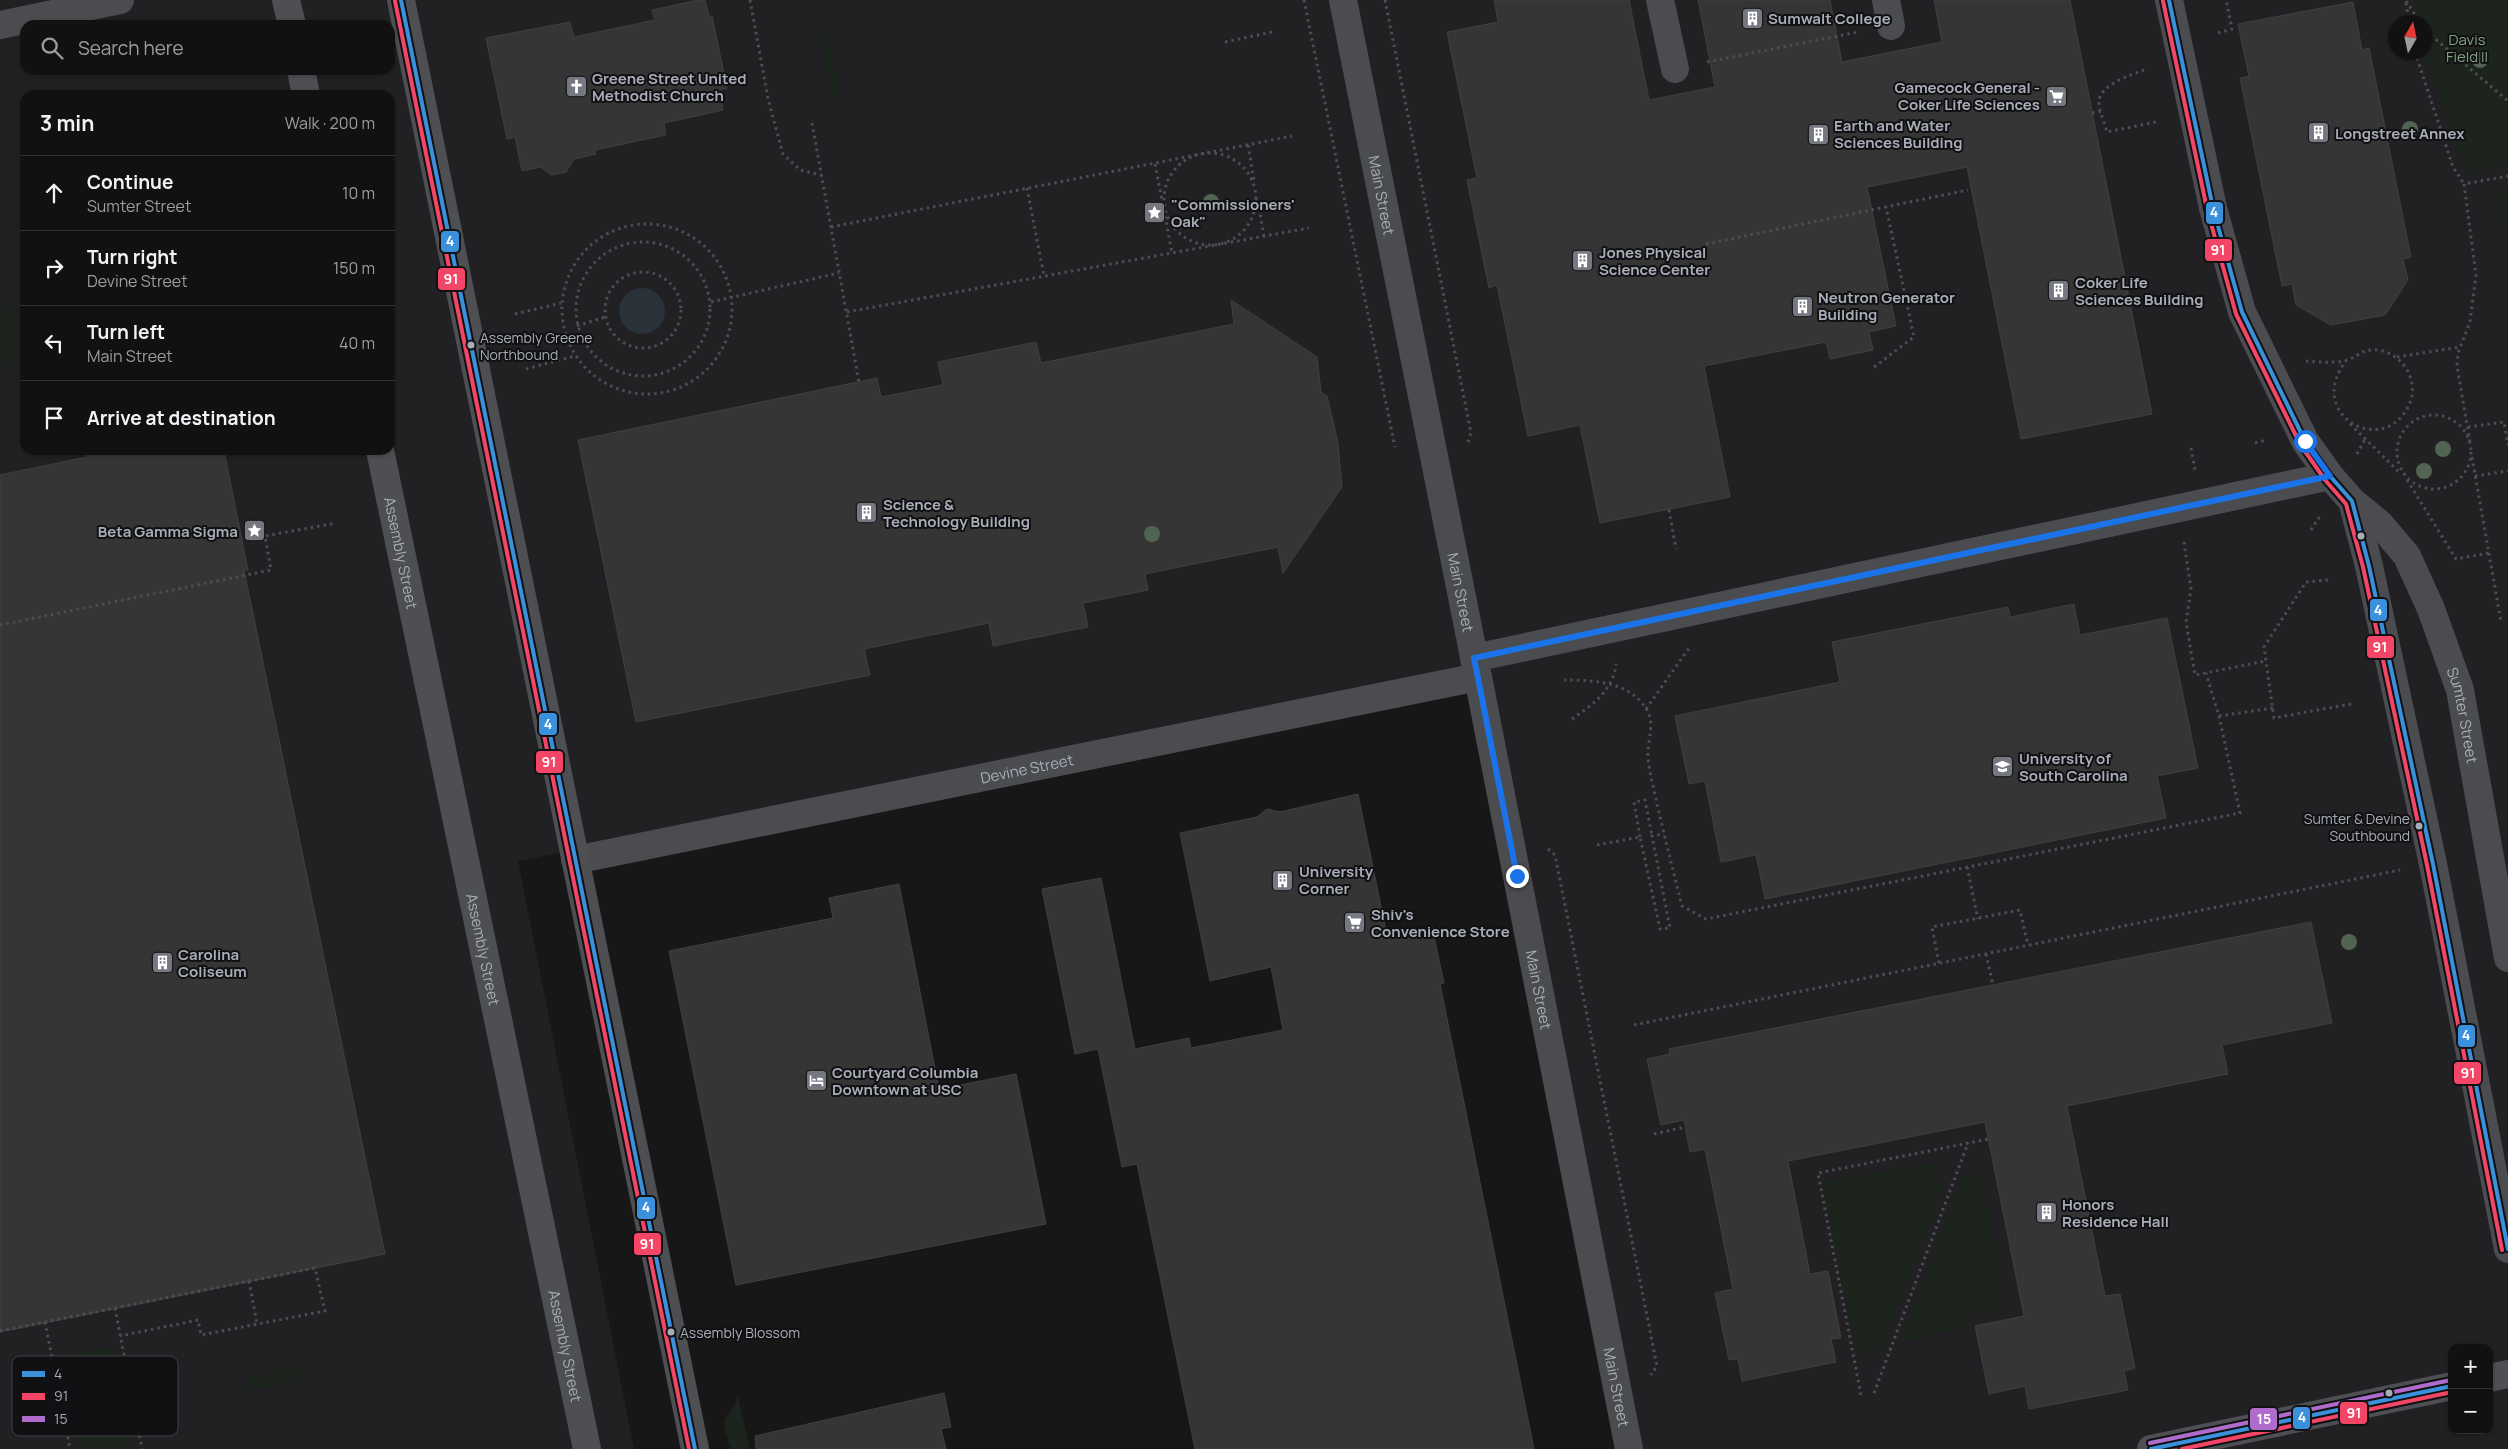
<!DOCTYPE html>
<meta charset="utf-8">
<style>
:root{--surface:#111;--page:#1e1f1f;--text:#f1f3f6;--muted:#9c9d9f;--line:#303131}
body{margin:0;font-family:Manrope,sans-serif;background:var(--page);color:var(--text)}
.controls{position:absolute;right:15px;bottom:15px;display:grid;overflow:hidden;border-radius:10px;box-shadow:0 1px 4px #0004}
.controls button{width:45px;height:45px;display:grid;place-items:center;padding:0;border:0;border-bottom:1px solid var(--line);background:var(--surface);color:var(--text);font:25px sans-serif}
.compass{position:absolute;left:2388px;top:15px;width:45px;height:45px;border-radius:50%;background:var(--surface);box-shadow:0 1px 4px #0004;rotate:9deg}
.stop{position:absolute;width:15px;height:15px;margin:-11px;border:4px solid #1a73e8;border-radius:50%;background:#fff}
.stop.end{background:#1a73e8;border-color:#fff;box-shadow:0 1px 5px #0008}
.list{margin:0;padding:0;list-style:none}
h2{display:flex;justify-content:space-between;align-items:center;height:65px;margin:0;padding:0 20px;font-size:21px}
h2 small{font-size:16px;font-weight:400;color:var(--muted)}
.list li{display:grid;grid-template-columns:32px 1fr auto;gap:15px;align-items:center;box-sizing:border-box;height:75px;padding:0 20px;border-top:1px solid var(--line)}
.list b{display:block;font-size:19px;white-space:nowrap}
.list p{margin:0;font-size:16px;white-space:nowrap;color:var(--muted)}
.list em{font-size:16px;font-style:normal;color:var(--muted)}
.icon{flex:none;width:28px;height:28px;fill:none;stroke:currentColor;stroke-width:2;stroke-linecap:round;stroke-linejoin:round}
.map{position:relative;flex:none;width:2508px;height:1449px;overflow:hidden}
.search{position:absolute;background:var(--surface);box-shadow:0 1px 4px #0004;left:20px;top:20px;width:375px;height:55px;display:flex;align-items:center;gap:12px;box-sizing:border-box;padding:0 18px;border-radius:15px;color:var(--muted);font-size:19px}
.panel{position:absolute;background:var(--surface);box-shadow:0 1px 4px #0004;left:20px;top:90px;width:375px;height:365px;border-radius:15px}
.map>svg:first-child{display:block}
</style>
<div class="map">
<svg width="2508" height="1449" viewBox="0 0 2508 1449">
<rect width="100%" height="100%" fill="#171717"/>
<!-- built -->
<path fill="#212123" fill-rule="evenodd" d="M0,0H2508V1449H1634L1480,674L518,861L634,1449H0ZM2396,22H2426V52H2396ZM25,25H390V70H25ZM25,95H390V450H25ZM2452,1348H2489V1430H2452Z"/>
<!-- green -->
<g fill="#1d241e">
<polygon points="2412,0 2508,0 2508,164 2467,174 2423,53 2426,52 2426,22 2415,22"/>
<polygon points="824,31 828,33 841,93 839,98 831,96 819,35"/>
<polygon points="2508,188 2508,252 2496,191"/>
<path d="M0,300C22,314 27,335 17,358L6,366H0Z"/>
<polygon points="1934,1162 1938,1181 1946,1180 1882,1347 1856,1352 1822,1183"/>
<polygon points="1983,1172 2005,1306 1966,1316 1968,1328 1901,1341 1962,1177"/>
<polygon points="114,1346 133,1449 76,1449 58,1357"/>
<polygon points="295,1367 305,1373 302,1380 251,1391 245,1388 244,1383 247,1377"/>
<path d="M737,1393L750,1449H731C729,1441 722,1425 726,1418C732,1408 737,1406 737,1393Z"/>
</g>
<!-- water -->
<circle fill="#2a3239" cx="642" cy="311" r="23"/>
<!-- building -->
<g fill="#353536" stroke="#3f4043">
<polygon points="699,0 705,0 709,17 712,16 727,88 719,90 723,110 664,123 666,135 595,150 596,154 574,159 566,172 551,175 541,167 522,171 515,137 507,139 486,38 570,22 574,37 655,20 652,10"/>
<polygon points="1494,0 1629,0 1649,100 1715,87 1698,0 1830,0 1842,62 1942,42 1934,0 2070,0 2152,414 2021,439 1967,167 1867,187 1896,326 1869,332 1873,350 1830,359 1826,342 1704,366 1730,497 1600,523 1580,425 1528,436 1497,285 1489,288 1467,180 1477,178 1447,32 1498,22"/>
<polygon points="2353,2 2362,50 2369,48 2411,257 2403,259 2408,280 2385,315 2331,325 2296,305 2292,284 2282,286 2240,78 2249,76 2238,24"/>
<polygon points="1231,300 1317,357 1321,392 1327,396 1338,443 1342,487 1283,573 1278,547 1145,574 1148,590 1083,603 1088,627 993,646 989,623 864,649 870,675 636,722 578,440 877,378 881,397 943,385 938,362 1036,342 1041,363 1234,324"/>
<polygon points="85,450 224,450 248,570 244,570 385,1254 0,1332 0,475 87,457"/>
<polygon points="2074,604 2080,635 2167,618 2198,768 2157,776 2166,818 1765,899 1756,855 1721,862 1705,781 1689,784 1675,716 1840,682 1832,642 2008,607 2010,617"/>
<polygon points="1358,794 1387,936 1432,927 1444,983 1440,984 1534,1449 1195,1449 1137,1164 1122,1167 1098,1049 1075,1054 1042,889 1101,878 1135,1049 1189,1038 1191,1048 1283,1030 1271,967 1210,981 1180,833 1257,817 1267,809 1280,812"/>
<polygon points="899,884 939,1089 1016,1074 1046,1224 736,1285 669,951 833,918 829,898"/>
<polygon points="2311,922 2332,1023 2222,1045 2228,1074 2067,1106 2105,1296 2120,1294 2135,1368 2124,1371 2128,1390 2029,1409 2025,1386 1989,1394 1975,1326 2024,1316 1985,1122 1788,1161 1810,1274 1828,1271 1841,1338 1831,1339 1836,1362 1742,1381 1738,1359 1729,1360 1715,1293 1733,1289 1705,1149 1690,1152 1684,1120 1661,1125 1647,1059 1670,1054 1669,1049"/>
<polygon points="944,1393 951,1427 941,1429 946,1449 756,1449 755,1436"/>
</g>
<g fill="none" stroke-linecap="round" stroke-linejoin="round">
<!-- path -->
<g stroke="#4d4e52" stroke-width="3" stroke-dasharray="2.5 4" stroke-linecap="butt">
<polyline points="750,0 768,99 783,154 800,170 821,175"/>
<polyline points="1304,0 1395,447"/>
<polyline points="1385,0 1471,433 1468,442"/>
<polyline points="2406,1 2420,22"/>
<polyline points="2406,3 2409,22"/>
<polyline points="2426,31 2508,101"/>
<polyline points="2218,33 2232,29 2226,0"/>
<polyline points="1225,42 1272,32"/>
<polyline points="2415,52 2453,167 2464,184"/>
<polyline points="1707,62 1858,32"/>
<path d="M2144,70C2132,74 2100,85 2099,101C2098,109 2105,123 2107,132L2156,122"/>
<polyline points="2092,113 2102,111"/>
<polyline points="812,123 859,382"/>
<polyline points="1248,145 1254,181"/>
<circle cx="1210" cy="199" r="46"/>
<polyline points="1155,164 1162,200"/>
<polyline points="1027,188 1044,276"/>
<polyline points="1258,202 1264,237"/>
<polyline points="1165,216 1172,253"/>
<circle cx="647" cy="309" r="85"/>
<polyline points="831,227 1292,136"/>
<circle cx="643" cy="309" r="67"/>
<polyline points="1706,244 1968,190"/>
<circle cx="643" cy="310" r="38"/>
<polyline points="711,302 839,273"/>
<polyline points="847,312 1309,228"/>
<polyline points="515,314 561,303"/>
<polyline points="577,326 605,317"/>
<polyline points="2397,357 2460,347"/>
<path d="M2306,361C2318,362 2331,363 2344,361C2359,358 2361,346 2383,351C2396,355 2408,366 2411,380C2414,391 2412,402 2405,412C2377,455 2306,412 2346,361"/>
<polyline points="1874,367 1914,337 1886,207"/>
<polyline points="526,369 575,356"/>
<circle cx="2434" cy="452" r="37"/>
<polyline points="2350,424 2401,474"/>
<polyline points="2468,427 2504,422 2508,445"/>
<polyline points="2470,442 2457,366 2458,353 2470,322 2476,275 2464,184 2508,176"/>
<polyline points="2255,443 2267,440"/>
<polyline points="2191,448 2195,470"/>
<polyline points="2357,454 2365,439"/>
<polyline points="2472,457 2501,622"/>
<polyline points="2475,476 2508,471"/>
<polyline points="2407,480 2456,559 2489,553"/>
<polyline points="1669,510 1676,549"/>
<polyline points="2311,530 2320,516"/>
<polyline points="2184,542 2191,589 2186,622 2195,675 2266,661"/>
<polyline points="2328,580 2306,582 2264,647 2274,718 2351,704"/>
<polyline points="0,625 271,570 265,536 336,523"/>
<path d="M1564,680C1590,680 1624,681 1642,703C1658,721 1647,737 1648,757C1649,771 1653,785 1656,799C1664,835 1673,870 1682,906L1706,919L2240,813L2219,716L2206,673"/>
<polyline points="1646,709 1689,648"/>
<polyline points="2219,716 2273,708"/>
<path d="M1572,719C1592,705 1613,691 1616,664"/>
<polyline points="1640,837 1634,802 1645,800 1652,836"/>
<polyline points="1597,845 1640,837 1660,929 1670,928 1652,836 1664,834"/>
<polyline points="1548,849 1555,855 1657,1366 1651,1375"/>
<polyline points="1967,867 1978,919"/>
<polyline points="1986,954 1993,985"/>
<polyline points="1939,963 1932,927 2020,910 2028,945"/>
<polyline points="1634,1025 2400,870"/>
<polyline points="1654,1134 1685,1127"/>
<polyline points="249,1281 257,1324"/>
<polyline points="115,1308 142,1449"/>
<polyline points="45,1322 70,1449"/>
<polyline points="0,1331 315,1268 325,1311 201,1335 198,1320 120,1336"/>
<polyline points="1874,1393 1968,1143"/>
<polyline points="1861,1395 1818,1173 1989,1139"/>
</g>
<!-- minor -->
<g stroke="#4b4c50" stroke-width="28">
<path id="s1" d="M1343,0L1478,677L1629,1449"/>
<polyline points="1660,0 1675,69"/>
<polyline points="1886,0 1891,26"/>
<path id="s2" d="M2169,0L2213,208L2242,312L2305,441L2330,476L2352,501L2380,524L2407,556L2431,609L2460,690L2508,958"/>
<polyline points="0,25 120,0"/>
<polyline points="2352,501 2369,566 2433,864 2508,1249"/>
<polyline points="1474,658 2330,476"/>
<path id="s3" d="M575,860L1478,677"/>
</g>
<!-- major -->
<g stroke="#4d4f52" stroke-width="28">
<polyline points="286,0 292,25"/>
<polyline points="401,0 695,1449"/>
<polyline points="301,70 306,95"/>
<path id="s4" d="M380,450L587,1449"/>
<polyline points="2489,1378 2508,1374"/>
<polyline points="2151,1449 2452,1386"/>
</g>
<defs>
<g id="bus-1">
<polyline points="401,0 695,1449"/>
<polyline points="2169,0 2213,208 2242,312 2305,441 2330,476 2352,501 2369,566 2433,864 2508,1249"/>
<polyline points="2151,1449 2452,1386"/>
</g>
<g id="bus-2">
<polyline points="395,1 689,1449"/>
<polyline points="2163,1 2207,209 2236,314 2300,444 2325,480 2346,504 2363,567 2427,865 2502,1250"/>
<polyline points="2182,1449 2452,1392"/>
</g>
<polyline id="bus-3" points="2150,1443 2451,1380"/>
</defs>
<!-- bus-1 casing -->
<use href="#bus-1" stroke="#111113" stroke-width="8"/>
<!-- bus-2 casing -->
<use href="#bus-2" stroke="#111113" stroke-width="8"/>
<!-- bus-3 casing -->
<use href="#bus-3" stroke="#111113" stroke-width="8"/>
<!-- bus-1 -->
<use href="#bus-1" stroke="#3a90db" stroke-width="4"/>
<!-- bus-2 -->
<use href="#bus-2" stroke="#f34667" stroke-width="4"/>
<!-- bus-3 -->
<use href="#bus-3" stroke="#b06ccc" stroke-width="4"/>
</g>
<!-- trees -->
<g fill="#506451">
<circle cx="2480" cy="60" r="8"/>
<circle cx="2410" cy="129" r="8"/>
<circle cx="1211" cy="202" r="8"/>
<circle cx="2443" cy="449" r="8"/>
<circle cx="2424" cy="471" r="8"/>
<circle cx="1152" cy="534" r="8"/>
<circle cx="2349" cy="942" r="8"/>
</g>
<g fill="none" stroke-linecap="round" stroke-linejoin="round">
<!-- route -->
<polyline stroke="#1a73e8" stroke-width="6" points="1517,876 1474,658 2330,476 2305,441"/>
</g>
<!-- icons -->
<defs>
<symbol id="building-square" viewBox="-11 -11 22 22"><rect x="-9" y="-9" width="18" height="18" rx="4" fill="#757880" stroke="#111113"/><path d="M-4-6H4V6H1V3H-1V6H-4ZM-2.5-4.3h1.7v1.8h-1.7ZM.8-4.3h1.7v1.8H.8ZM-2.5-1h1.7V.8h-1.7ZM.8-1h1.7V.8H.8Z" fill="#fff"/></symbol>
<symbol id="church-square" viewBox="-11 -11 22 22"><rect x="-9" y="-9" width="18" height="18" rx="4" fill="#757880" stroke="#111113"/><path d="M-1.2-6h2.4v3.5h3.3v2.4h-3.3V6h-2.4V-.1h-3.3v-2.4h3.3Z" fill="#fff"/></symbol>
<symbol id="supermarket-square" viewBox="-11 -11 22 22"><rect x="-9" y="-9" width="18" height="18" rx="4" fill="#757880" stroke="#111113"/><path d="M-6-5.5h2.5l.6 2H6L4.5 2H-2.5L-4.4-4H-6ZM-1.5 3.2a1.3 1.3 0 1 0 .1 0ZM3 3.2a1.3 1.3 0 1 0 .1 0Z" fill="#fff"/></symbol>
<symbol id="sight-square" viewBox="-11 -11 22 22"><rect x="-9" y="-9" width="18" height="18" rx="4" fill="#757880" stroke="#111113"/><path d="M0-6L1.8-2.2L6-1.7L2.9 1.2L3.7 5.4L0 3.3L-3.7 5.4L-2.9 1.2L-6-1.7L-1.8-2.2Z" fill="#fff"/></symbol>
<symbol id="university-square" viewBox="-11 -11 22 22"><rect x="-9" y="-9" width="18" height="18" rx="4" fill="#757880" stroke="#111113"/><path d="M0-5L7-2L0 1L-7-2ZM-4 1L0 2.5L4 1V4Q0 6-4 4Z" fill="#fff"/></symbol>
<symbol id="hotel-square" viewBox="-11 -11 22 22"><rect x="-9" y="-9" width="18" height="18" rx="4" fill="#757880" stroke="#111113"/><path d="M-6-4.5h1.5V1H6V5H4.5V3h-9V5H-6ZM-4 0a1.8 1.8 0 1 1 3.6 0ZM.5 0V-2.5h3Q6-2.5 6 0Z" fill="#fff"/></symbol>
</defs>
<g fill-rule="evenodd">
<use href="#building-square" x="1740" y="6" width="25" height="25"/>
<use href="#church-square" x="564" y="74" width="25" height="25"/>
<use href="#supermarket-square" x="2044" y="84" width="25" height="25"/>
<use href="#building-square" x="2306" y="120" width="25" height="25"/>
<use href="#building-square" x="1806" y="122" width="25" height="25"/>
<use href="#sight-square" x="1142" y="200" width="25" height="25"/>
<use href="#building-square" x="1570" y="248" width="25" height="25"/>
<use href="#building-square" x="2046" y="278" width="25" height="25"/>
<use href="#building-square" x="1790" y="294" width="25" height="25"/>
<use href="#building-square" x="854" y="500" width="25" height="25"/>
<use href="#sight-square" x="242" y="518" width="25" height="25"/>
<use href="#university-square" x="1990" y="754" width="25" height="25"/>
<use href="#building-square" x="1270" y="868" width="25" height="25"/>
<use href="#supermarket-square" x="1342" y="910" width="25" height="25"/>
<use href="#building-square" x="150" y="950" width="25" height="25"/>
<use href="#hotel-square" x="804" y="1068" width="25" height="25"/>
<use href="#building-square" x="2034" y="1200" width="25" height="25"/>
</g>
<!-- markers -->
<g fill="#a8adb8" stroke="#111113" stroke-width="2">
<circle cx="471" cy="345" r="4.5"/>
<circle cx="2361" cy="536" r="4.5"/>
<circle cx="2419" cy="826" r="4.5"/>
<circle cx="671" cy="1332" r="4.5"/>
<circle cx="2389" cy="1393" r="4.5"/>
</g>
<g text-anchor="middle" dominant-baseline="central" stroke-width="4" stroke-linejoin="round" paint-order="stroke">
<!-- bus labels -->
<g font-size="14" fill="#a8adb8" stroke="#111113" text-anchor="start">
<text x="480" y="337">Assembly Greene<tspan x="480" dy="17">Northbound</tspan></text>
<text x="2410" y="818" text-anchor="end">Sumter &amp; Devine<tspan x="2410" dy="17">Southbound</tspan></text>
<text x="680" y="1332">Assembly Blossom</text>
</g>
<!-- poi labels -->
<g font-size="15" font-weight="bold" fill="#a8adb8" stroke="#111113" text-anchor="start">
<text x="1768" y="18">Sumwalt College</text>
<text x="592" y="78">Greene Street United<tspan x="592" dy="17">Methodist Church</tspan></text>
<text x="2040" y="87" text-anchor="end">Gamecock General -<tspan x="2040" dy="17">Coker Life Sciences</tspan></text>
<text x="1834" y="125">Earth and Water<tspan x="1834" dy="17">Sciences Building</tspan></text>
<text x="2335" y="133">Longstreet Annex</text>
<text x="1171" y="204">"Commissioners'<tspan x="1171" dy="17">Oak"</tspan></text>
<text x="1599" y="252">Jones Physical<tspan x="1599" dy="17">Science Center</tspan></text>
<text x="2075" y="282">Coker Life<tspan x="2075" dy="17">Sciences Building</tspan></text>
<text x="1818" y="297">Neutron Generator<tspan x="1818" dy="17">Building</tspan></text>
<text x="883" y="504">Science &amp;<tspan x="883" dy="17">Technology Building</tspan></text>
<text x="238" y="531" text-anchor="end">Beta Gamma Sigma</text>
<text x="2019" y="758">University of<tspan x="2019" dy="17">South Carolina</tspan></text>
<text x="1299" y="871">University<tspan x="1299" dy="17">Corner</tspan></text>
<text x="1371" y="914">Shiv's<tspan x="1371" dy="17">Convenience Store</tspan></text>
<text x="178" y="954">Carolina<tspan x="178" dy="17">Coliseum</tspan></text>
<text x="832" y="1072">Courtyard Columbia<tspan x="832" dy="17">Downtown at USC</tspan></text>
<text x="2062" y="1204">Honors<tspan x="2062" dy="17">Residence Hall</tspan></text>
</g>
<!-- park labels -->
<g font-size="15" fill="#7fa381" stroke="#111113">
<text x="2467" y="39">Davis<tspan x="2467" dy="17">Field ll</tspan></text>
</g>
<!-- street labels -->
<g font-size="15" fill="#a8adb8" stroke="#111113">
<text stroke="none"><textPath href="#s1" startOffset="199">Main Street</textPath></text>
<text stroke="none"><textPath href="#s4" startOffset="105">Assembly Street</textPath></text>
<text stroke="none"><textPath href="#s1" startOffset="604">Main Street</textPath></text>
<text stroke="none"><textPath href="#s2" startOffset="788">Sumter Street</textPath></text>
<text stroke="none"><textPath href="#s3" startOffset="461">Devine Street</textPath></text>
<text stroke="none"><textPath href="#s4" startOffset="510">Assembly Street</textPath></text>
<text stroke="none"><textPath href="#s1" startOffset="1009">Main Street</textPath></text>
<text stroke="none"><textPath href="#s4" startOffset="915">Assembly Street</textPath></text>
<text stroke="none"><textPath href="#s1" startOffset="1414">Main Street</textPath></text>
</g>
</g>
<!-- legend -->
<rect x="12" y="1356" width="166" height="80" rx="8" fill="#111113" stroke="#3e4045" stroke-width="1"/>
<rect x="22" y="1371" width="23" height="6" fill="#3a90db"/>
<rect x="22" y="1393" width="23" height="7" fill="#f34667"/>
<rect x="22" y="1416" width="23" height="6" fill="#b06ccc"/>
<g font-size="14" fill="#a8adb8">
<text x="54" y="1379">4</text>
<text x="54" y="1401">91</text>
<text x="54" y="1424">15</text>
</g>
<g stroke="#111113" stroke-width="2">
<rect x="2205" y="201" width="19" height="24" rx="5" fill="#3a90db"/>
<rect x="440" y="230" width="20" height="23" rx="5" fill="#3a90db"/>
<rect x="2204" y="238" width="29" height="24" rx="5" fill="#f34667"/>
<rect x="437" y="267" width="29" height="24" rx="5" fill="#f34667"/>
<rect x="2369" y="598" width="19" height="24" rx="5" fill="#3a90db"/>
<rect x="2366" y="635" width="29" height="24" rx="5" fill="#f34667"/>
<rect x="538" y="712" width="20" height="24" rx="5" fill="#3a90db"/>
<rect x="535" y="750" width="29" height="24" rx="5" fill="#f34667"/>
<rect x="2457" y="1024" width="19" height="24" rx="5" fill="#3a90db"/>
<rect x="2453" y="1061" width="29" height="24" rx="5" fill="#f34667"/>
<rect x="636" y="1196" width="20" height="24" rx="5" fill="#3a90db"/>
<rect x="633" y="1232" width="29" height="24" rx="5" fill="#f34667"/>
<rect x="2339" y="1401" width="29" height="24" rx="5" fill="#f34667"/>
<rect x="2292" y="1406" width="19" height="24" rx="5" fill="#3a90db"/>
<rect x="2249" y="1407" width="29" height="24" rx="5" fill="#b06ccc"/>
</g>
<g font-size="14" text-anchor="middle" font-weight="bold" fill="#fff">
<text x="2214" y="217">4</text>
<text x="450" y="246">4</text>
<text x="2218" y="255">91</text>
<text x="451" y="284">91</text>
<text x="2378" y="615">4</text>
<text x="2380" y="652">91</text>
<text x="548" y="729">4</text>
<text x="549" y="767">91</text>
<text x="2466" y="1040">4</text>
<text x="2468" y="1078">91</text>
<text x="646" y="1212">4</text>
<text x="647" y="1249">91</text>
<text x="2354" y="1418">91</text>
<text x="2302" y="1422">4</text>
<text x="2264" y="1424">15</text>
</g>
</svg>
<div class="controls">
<button>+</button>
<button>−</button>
</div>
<svg class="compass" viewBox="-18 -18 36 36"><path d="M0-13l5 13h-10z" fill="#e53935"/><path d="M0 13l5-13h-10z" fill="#9c9d9f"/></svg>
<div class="stop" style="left:2305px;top:441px"></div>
<div class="stop end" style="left:1517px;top:876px"></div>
<div class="search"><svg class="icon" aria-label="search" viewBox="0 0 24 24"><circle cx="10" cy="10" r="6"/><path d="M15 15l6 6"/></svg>Search here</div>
<section class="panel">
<h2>3 min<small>Walk · 200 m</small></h2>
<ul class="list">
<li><svg class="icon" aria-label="ahead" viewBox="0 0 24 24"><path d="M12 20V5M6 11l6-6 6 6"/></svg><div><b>Continue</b><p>Sumter Street</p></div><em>10 m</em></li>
<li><svg class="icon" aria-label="right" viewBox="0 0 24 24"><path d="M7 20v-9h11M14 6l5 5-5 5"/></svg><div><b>Turn right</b><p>Devine Street</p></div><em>150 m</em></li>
<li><svg class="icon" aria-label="left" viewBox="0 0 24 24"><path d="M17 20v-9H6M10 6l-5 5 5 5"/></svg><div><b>Turn left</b><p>Main Street</p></div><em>40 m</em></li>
<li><svg class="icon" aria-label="arrive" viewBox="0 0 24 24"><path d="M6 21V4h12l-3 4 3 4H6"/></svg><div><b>Arrive at destination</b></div></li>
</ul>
</section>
</div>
